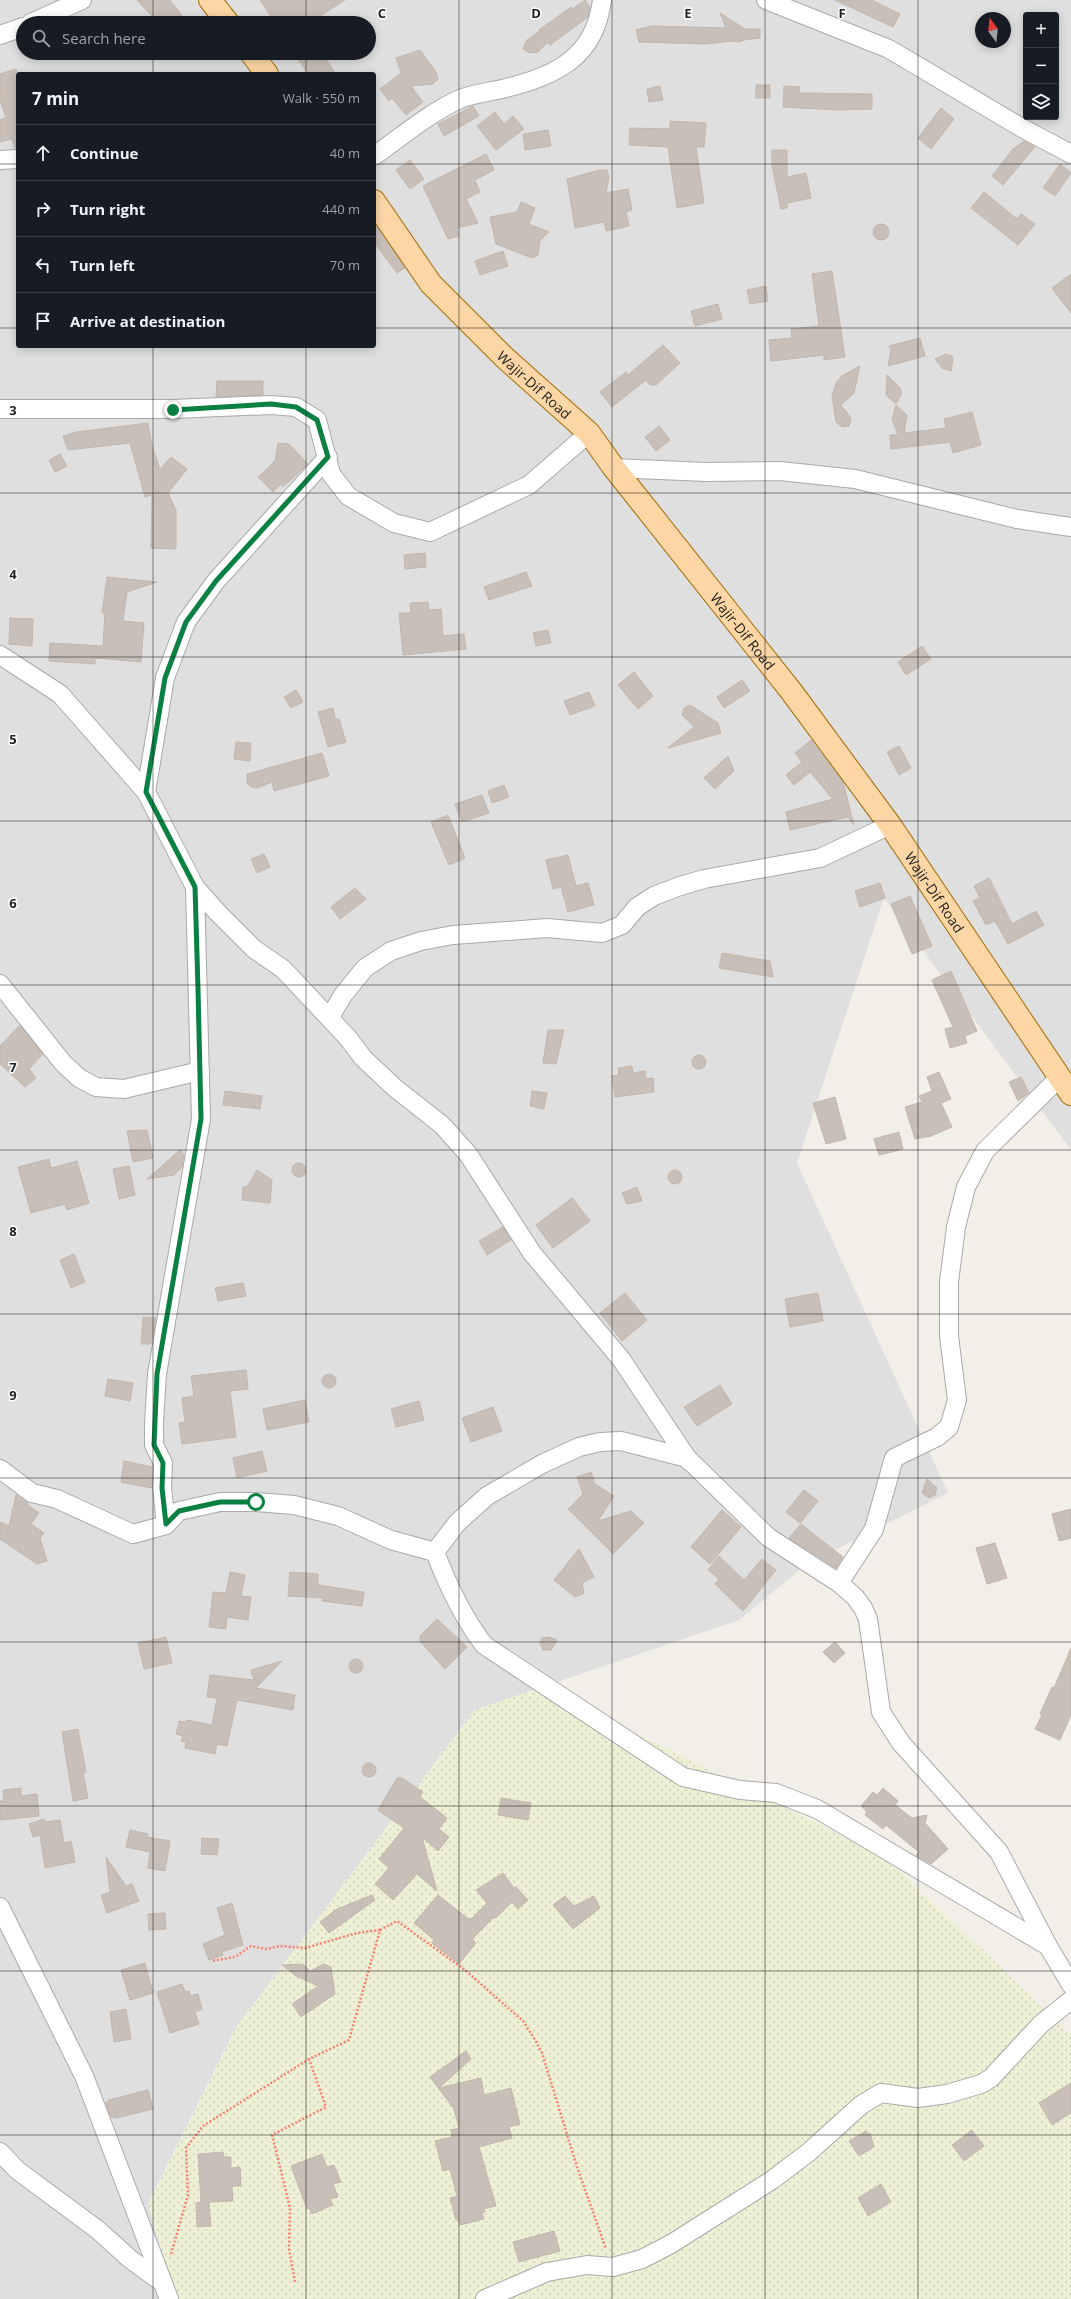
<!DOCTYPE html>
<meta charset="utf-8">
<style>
:root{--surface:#171b24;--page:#20242c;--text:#f1f3f6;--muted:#9ea1a6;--line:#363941}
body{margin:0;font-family:"Open Sans",sans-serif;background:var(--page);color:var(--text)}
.controls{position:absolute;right:12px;top:12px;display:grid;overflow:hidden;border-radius:4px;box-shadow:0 2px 10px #0003}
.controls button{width:36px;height:36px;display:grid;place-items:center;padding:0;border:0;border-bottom:1px solid var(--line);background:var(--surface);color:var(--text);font:20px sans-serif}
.compass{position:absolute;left:975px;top:12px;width:36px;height:36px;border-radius:50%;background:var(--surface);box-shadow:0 2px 10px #0003;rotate:345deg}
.stop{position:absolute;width:12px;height:12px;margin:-9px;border:3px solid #0b8043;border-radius:50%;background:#fff}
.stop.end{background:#0b8043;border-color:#fff;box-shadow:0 1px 4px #0008}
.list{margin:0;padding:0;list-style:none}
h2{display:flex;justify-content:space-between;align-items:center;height:52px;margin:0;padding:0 16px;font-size:17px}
h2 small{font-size:13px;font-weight:400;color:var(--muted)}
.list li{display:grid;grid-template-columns:26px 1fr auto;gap:12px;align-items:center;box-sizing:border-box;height:56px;padding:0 16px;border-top:1px solid var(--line)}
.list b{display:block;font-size:15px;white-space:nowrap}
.list em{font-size:13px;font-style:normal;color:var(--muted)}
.icon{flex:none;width:22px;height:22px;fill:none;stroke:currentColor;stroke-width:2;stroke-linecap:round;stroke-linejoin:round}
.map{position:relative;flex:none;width:1071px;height:2299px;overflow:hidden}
.search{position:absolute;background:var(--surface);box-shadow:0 2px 10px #0003;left:16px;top:16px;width:360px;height:44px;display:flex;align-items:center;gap:10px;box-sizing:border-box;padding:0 14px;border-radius:22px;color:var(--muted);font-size:15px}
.panel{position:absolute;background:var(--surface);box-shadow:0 2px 10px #0003;left:16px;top:72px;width:360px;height:276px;border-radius:4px}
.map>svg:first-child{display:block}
</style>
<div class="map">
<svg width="1071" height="2299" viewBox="0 0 1071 2299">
<defs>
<pattern id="farmland-dots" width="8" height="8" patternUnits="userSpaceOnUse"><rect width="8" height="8" fill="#eef0d5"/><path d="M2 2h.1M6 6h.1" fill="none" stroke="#ccceb7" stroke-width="1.8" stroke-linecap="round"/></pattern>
</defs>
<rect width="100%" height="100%" fill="#f2efe9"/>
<!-- residential -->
<path fill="#e0dfdf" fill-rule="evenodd" d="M0,0H1071V1150L884,898L797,1163L948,1493L807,1564L739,1620L475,1710L237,2026L148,2204L175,2299H0ZM1026,15H1056V117H1026ZM981,18H1005V42H981ZM23,23H369V53H23ZM18,74H374V346H18Z"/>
<!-- farmland -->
<polygon fill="url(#farmland-dots)" points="543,1687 884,1857 1071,2034 1071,2299 175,2299 148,2204 237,2026 475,1710"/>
<!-- building -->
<g fill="#c7bfb8" stroke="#c4b6ab">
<polygon points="137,0 170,0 188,23 158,23"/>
<polygon points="260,0 345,0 309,23 275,23"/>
<polygon points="585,0 590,8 588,17 550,45 548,42 538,52 530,53 523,49 527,40 540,31 539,30 571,7 572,9"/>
<polygon points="835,0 872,0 900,14 893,27"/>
<polygon points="720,13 745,29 760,29 760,38 744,40 739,42 731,41 706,44 639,42 636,30 652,26 726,28"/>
<polygon points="420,50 436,72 438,79 433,84 411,86 423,102 406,115 392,98 389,101 380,89 401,73 396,58"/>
<polygon points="294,53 322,53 336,74 308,74"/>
<polygon points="16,69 18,76 18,148 15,148 12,139 0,142 0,120 6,118 0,100 0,74"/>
<rect x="756" y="85" width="14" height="13"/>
<polygon points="660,86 663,100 649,102 647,89"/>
<polygon points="784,86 800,87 799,93 872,94 872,109 837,110 783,107"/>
<polygon points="473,106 479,116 444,136 438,124"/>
<polygon points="941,108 954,119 931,149 918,138"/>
<polygon points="495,112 504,124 513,116 524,129 496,150 477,126"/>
<polygon points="670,121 706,123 704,147 696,147 704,203 677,208 668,147 629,145 630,128 670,129"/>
<polygon points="548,130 551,146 525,150 523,134"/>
<polygon points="1024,141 1035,147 1003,185 992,176 1013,149"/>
<polygon points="772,150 787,150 787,177 806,173 811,198 787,203 787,208 781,209 772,166"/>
<polygon points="486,154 494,170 475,180 480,192 466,199 478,223 457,228 459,236 448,239 423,186"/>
<polygon points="410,160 424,179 410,189 396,170"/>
<polygon points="1060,164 1071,173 1055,196 1043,188"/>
<polygon points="600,170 607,170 609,177 606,193 628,189 632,210 626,212 629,226 606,231 604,222 575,228 567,179"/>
<polygon points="984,192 1017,219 1021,214 1035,224 1018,245 971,208"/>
<polygon points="521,202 535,208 529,224 549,232 540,241 538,255 532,258 496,244 490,217 517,212"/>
<polygon points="374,223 405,268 397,273 374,242"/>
<circle cx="881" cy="232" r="8"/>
<polygon points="503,251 508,266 480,275 475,261"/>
<polygon points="832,271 845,357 824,360 824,355 771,361 769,340 792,338 791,329 819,326 812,274"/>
<polygon points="1071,274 1071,313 1052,288"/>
<polygon points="766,286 768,301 750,304 747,290"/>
<polygon points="718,304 722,319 695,326 691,311"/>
<polygon points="920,338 925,356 888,366 891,350 889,346"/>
<polygon points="663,345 680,363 656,385 650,385 646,380 612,407 600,392 626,372 628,375"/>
<polygon points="946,354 952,356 953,359 951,371 942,368 935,359"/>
<polygon points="860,366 854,393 841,405 851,418 849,426 842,427 836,422 832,396 836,383 842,376"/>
<polygon points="887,375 901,389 901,395 896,404 886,395"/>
<polygon points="217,381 263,381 263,395 216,397"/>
<polygon points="896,405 907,415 904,433 946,428 944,419 972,412 981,445 953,453 950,442 891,449 890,435 898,435 892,419"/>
<polygon points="148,423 152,446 160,469 171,457 187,469 168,493 176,510 176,549 151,548 152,495 145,497 130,443 68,450 63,436 76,432"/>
<polygon points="659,426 670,440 656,451 645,437"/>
<polygon points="278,443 289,444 308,464 283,487 281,484 273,492 258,477 275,461"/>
<polygon points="60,454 67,466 55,472 49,460"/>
<polygon points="425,553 426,567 405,569 404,555"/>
<polygon points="526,572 532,586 489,600 484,587"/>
<polygon points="107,577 157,582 127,592 123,621 144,623 141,662 95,658 95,664 49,661 50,643 103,646 105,613 102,613"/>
<polygon points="428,602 429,610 441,609 443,636 464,634 466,649 403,655 399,613 411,613 410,603"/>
<polygon points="10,618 33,619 32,646 9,644"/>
<polygon points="548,630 551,643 536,646 533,633"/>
<polygon points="922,646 931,659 906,675 898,662"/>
<polygon points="634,672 653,696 638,709 618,685"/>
<polygon points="742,680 750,691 724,708 717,697"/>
<polygon points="296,690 303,702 291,708 284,697"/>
<polygon points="589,692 595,706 570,715 564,701"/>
<polygon points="690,705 718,723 721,733 668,748 694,727 682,715 684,708"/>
<polygon points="333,708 335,719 339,719 346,742 328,747 318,712"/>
<polygon points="811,740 843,782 854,825 848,817 790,830 786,812 833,799 810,772 794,785 786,775 802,762 795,753"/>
<polygon points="236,742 251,743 250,761 234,759"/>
<polygon points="899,746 911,768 899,775 887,752"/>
<polygon points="322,753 329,776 274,791 272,782 257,788 251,787 247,783 247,774"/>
<polygon points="728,756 734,771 715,789 704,778"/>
<polygon points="504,785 509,797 492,803 488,791"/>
<polygon points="482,795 489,813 462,822 455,804"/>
<polygon points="448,815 465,858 449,865 431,822"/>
<polygon points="264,854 270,867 257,873 251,859"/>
<polygon points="568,855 576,886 588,883 594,905 568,912 561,887 553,889 546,860"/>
<polygon points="989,878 1012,924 1036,911 1044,925 1008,944 995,921 986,925 973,901 980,898 974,886"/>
<polygon points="880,883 885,898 860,907 855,891"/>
<polygon points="355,888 366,899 340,919 331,907"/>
<polygon points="910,896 932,946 912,954 891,904"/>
<polygon points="722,953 770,961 773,977 719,968"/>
<polygon points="951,971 977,1031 965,1036 967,1043 950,1048 945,1029 953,1027 932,980"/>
<polygon points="20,1025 43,1054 29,1069 36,1078 25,1087 0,1064 0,1046"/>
<polygon points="548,1030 564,1030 556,1064 543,1063"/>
<circle cx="699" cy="1062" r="7"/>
<polygon points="632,1066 633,1073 645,1071 646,1079 653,1078 654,1092 615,1097 612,1076 619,1075 618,1068"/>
<polygon points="939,1072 951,1099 941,1103 952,1127 931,1136 915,1139 905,1107 922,1102 919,1096 932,1091 927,1077"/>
<polygon points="1021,1077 1029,1093 1018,1101 1009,1082"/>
<polygon points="225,1091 262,1096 260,1109 223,1105"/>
<polygon points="532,1091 547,1093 544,1109 530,1106"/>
<polygon points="835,1097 846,1139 826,1144 813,1103"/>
<polygon points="147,1130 153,1158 133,1162 127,1131"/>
<polygon points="899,1132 903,1149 879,1155 874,1139"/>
<polygon points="180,1150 184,1155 182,1167 174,1175 147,1179"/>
<polygon points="49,1159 51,1168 77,1161 89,1203 67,1210 65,1204 31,1213 18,1167"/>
<circle cx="299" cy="1170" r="7"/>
<polygon points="129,1166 135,1195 119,1199 113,1169"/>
<circle cx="675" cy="1177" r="7"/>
<polygon points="257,1170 272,1180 270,1203 242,1200 243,1187 247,1187"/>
<polygon points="637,1187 642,1201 627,1204 622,1193"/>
<polygon points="572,1198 590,1221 553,1248 536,1225"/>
<polygon points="503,1227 511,1240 487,1255 479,1241"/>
<polygon points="74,1254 85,1282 71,1288 60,1260"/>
<polygon points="243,1283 246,1296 218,1301 215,1288"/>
<polygon points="625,1293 647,1320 622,1341 600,1313"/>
<polygon points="818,1293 823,1321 790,1327 785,1299"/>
<polygon points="143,1317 156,1318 151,1344 141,1344"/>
<polygon points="246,1370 248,1389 230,1391 236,1437 182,1444 179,1423 185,1422 182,1398 194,1396 191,1376"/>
<circle cx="329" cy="1381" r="7"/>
<polygon points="108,1379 133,1383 130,1401 105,1396"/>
<polygon points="720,1385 732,1404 697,1426 684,1407"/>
<polygon points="305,1400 309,1422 267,1430 263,1409"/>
<polygon points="419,1401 424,1420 396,1427 391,1409"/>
<polygon points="493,1407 502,1431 471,1442 462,1418"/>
<polygon points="262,1451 267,1471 237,1478 233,1458"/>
<polygon points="124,1461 152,1467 152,1488 121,1482"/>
<polygon points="591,1472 595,1484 614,1496 598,1521 631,1511 644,1523 613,1554 568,1509 583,1494 577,1477"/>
<polygon points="927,1479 937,1488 935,1495 929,1498 922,1493"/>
<polygon points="804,1490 818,1501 800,1523 786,1512"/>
<polygon points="16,1495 28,1503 28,1505 39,1513 31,1524 44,1533 40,1538 47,1561 37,1564 0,1539 0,1522 9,1526"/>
<polygon points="1071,1509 1071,1538 1059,1541 1052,1514"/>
<polygon points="722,1510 741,1527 710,1564 691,1547"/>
<polygon points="801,1524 843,1557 836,1568 789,1538"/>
<polygon points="995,1543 1007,1578 987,1584 976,1548"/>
<polygon points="579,1549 594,1577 582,1583 584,1593 575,1597 554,1580"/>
<polygon points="719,1556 744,1580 762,1559 776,1570 743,1611 715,1584 719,1579 708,1570"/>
<polygon points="230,1572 245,1575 241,1596 251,1597 248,1620 227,1617 226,1629 209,1627 213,1592 226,1593"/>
<polygon points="290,1572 318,1574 318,1585 364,1592 362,1606 322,1601 323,1598 288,1596"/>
<polygon points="437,1619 467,1647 445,1669 420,1641 420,1636"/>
<polygon points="166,1637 172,1663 144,1669 138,1643"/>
<polygon points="549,1637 557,1640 551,1650 543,1650 540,1643 542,1638"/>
<polygon points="835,1642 845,1653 834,1663 823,1652"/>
<polygon points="1071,1648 1071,1715 1060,1740 1035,1729 1042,1715 1040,1714 1052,1687 1054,1688"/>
<circle cx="356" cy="1666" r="7"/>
<polygon points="282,1661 256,1688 295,1695 293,1710 237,1700 227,1746 217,1744 215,1754 185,1748 186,1742 181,1741 183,1736 176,1734 179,1721 186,1722 187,1720 212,1725 217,1698 207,1697 210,1675 254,1680 251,1670"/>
<polygon points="78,1729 86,1772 83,1773 88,1798 73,1801 62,1732"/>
<circle cx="369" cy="1770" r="7"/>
<polygon points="397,1778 402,1778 423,1792 420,1797 447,1818 439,1829 449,1837 438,1851 422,1837 437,1891 417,1874 393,1900 375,1884 389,1868 379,1859 404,1828 378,1810"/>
<polygon points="21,1788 21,1796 37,1794 39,1816 0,1820 0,1801 4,1801 3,1790"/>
<polygon points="883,1788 898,1801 895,1805 912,1818 927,1815 925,1823 948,1849 931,1864 917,1856 916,1855 919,1852 886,1825 883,1829 865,1815 867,1812 861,1806 873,1792 877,1795"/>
<polygon points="501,1798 531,1803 528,1820 498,1815"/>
<polygon points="44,1819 45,1822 60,1820 64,1843 71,1841 75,1862 45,1868 40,1835 33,1837 29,1824"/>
<polygon points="130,1830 148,1834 147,1837 170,1841 165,1871 148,1868 150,1852 126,1847"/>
<polygon points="202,1838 219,1839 217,1855 201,1854"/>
<polygon points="106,1857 126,1886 132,1884 139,1901 107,1913 101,1895 110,1892"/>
<polygon points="503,1873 514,1888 516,1887 528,1900 518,1909 512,1902 496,1918 494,1917 472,1939 476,1943 459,1964 432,1943 434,1940 414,1923 438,1895 470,1920 487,1903 476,1890"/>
<polygon points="372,1895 375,1900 329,1933 320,1922 337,1909"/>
<polygon points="565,1896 574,1906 594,1896 600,1908 573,1929 553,1905"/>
<polygon points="232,1903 243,1945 222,1952 223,1955 209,1960 203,1944 225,1935 217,1908"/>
<polygon points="165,1913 166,1929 149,1930 148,1914"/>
<polygon points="145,1963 153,1993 130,2000 121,1970"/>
<polygon points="303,1964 310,1971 324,1964 331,1967 335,1994 301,2017 292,2004 318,1986 296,1976 282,1965"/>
<polygon points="182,1984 185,1992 189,1991 190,1996 198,1994 202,2009 195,2012 199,2024 170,2033 157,1992"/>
<polygon points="126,2009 131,2039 114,2042 110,2012"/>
<polygon points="466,2051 471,2059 439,2088 481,2078 484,2095 511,2088 520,2124 509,2127 512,2138 479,2147 496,2206 484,2209 485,2212 482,2213 484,2219 460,2225 458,2220 456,2220 450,2198 457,2196 450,2169 443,2171 435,2141 452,2137 451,2130 459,2128 454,2109 430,2077"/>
<polygon points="1071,2083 1071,2113 1052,2125 1039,2103"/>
<polygon points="148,2090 153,2109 116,2118 111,2117 106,2103 109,2100"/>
<polygon points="972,2130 984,2146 964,2161 952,2145"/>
<polygon points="866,2131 868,2134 870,2133 874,2147 859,2156 849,2141"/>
<polygon points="223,2152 224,2157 231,2157 231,2168 240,2167 241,2186 232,2186 233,2201 209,2202 211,2226 197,2227 196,2203 201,2202 198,2154"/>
<polygon points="322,2154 327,2167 334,2165 341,2182 333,2184 338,2197 330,2199 333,2205 312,2214 309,2208 307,2209 291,2166"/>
<polygon points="881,2184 891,2202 868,2216 858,2198"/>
<polygon points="554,2231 560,2251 519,2262 513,2242"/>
</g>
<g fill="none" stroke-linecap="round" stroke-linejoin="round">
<defs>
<g id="minor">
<polyline points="766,0 889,49 1022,128 1071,154"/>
<polyline points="31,23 82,0"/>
<polyline points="0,35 23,27"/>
<path d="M374,156C401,137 429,113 460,99C473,94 488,92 502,89C553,77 595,59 602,0"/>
<polyline points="0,160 18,159"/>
<polyline points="0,409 173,409 271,405 296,407 317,420 331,474 348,496 394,523 430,532 529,485 589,433"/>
<polyline points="614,468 706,472 780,471 855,479 1017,519 1071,527"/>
<polyline points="0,655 60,694 146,792 195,887 218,913 254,949 283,969 348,1038 363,1058 395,1088 442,1125 468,1154 532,1253 621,1359 689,1461"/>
<polyline points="146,792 165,678 186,622 216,581 328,457"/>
<polyline points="0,984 63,1063 79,1078 96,1087 124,1089 200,1071"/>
<polyline points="330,1017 343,995 365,968 391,951 421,941 453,935 547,928 602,933 622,925 637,907 654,896 680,886 704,879 820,858 890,825"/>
<polyline points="0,1469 32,1493 57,1499 133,1534 166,1525 179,1511 220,1502 256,1502 294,1505 338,1516 391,1540 435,1552"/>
<polyline points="166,1525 162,1488 163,1463 154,1445 154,1423 157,1374 201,1119 195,887"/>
<polyline points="435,1552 457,1523 487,1496 542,1464 579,1447 600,1442 621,1441 687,1458 768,1537 839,1583 855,1597 863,1608 868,1619 881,1712 901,1743 999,1852 1048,1946"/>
<path d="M435,1552C448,1586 462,1616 484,1645L683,1777L740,1790L776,1793L817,1809L1048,1946L1071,1985"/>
<polyline points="839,1583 874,1529 894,1458 937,1437 949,1427 957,1400 949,1336 949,1282 956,1227 966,1187 985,1151 1060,1077"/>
<polyline points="0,1907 84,2076 163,2283"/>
<polyline points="0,2152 17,2170 98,2230 130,2259 163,2283 169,2299"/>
<polyline points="485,2299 547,2272 587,2265 613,2267 642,2259 671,2244 772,2180 809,2152 861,2105 881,2093 918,2098 947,2094 981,2084 991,2078 1041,2024 1071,2000"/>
</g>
<g id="major">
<polyline points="210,0 228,23"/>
<polyline points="251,53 267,74"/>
<path id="s1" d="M374,201L431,284L505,358L589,433L614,468L791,691L890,825L1071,1094"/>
</g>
</defs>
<!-- minor casing -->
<use href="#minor" stroke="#a9a9a9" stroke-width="20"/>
<!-- major casing -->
<use href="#major" stroke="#a06b00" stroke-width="24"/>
<!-- path -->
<g stroke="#fa8072" stroke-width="2.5" stroke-dasharray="2 2" stroke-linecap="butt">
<polyline points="380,1930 397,1921 465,1970 523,2021 535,2040 542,2053 577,2167 606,2249"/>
<polyline points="171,2254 188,2195 186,2148 203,2126 309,2059 349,2040 380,1930 357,1933 305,1948 280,1946 266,1949 251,1946 235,1957 211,1961"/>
<polyline points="295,2282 289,2249 290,2208 272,2135 326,2107 309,2059"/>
</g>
<!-- minor -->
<use href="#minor" stroke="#fff" stroke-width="18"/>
<!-- major -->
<use href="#major" stroke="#fcd6a4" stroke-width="22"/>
</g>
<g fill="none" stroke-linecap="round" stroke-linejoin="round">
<!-- route -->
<polyline stroke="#0b8043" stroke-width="5" points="173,410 271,404 296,407 317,420 328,457 216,581 186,622 165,678 146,792 195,887 198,989 201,1119 157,1374 154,1445 163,1463 162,1488 166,1524 179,1511 220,1502 256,1502"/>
</g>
<!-- grid -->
<path fill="none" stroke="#222" stroke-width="1" stroke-opacity="0.55" d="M153,0V23M306,0V23M459,0V2299M612,0V2299M765,0V2299M918,0V2299M153,53V74M306,53V74M0,164H18M374,164H1071M0,328H18M374,328H1071M153,346V2299M306,346V2299M0,493H1071M0,657H1071M0,821H1071M0,985H1071M0,1150H1071M0,1314H1071M0,1478H1071M0,1642H1071M0,1806H1071M0,1971H1071M0,2135H1071"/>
<g text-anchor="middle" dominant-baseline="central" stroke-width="3" stroke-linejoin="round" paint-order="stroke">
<!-- street labels -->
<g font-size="14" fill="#222" stroke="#fff">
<text stroke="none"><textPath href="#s1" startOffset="245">Wajir-Dif Road</textPath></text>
<text stroke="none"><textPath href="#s1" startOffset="569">Wajir-Dif Road</textPath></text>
<text stroke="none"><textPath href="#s1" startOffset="893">Wajir-Dif Road</textPath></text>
</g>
</g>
<g font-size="13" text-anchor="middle" font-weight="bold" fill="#222" stroke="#fff" stroke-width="3" stroke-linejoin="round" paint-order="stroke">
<text x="382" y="18">C</text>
<text x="536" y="18">D</text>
<text x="688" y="18">E</text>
<text x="842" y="18">F</text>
<text x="13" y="415">3</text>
<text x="13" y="579">4</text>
<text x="13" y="744">5</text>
<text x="13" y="908">6</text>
<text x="13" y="1072">7</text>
<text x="13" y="1236">8</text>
<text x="13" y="1400">9</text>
</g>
</svg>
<div class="controls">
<button>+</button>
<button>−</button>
<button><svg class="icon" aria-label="layers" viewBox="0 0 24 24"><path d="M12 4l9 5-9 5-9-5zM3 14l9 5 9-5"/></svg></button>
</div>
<svg class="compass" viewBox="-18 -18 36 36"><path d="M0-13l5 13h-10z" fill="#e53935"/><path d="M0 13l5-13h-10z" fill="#9ea1a6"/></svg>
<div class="stop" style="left:256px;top:1502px"></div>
<div class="stop end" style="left:173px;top:410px"></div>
<div class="search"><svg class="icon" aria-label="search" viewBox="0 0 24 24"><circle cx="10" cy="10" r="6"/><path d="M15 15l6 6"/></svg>Search here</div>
<section class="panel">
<h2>7 min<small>Walk · 550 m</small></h2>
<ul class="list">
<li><svg class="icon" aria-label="ahead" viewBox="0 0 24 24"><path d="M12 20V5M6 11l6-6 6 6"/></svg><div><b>Continue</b></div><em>40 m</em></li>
<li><svg class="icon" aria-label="right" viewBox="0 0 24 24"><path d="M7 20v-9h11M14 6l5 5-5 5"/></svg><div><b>Turn right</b></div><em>440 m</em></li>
<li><svg class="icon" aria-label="left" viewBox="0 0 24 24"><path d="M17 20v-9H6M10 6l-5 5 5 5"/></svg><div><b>Turn left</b></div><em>70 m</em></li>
<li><svg class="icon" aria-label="arrive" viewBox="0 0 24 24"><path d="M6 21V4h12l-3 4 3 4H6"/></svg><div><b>Arrive at destination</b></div></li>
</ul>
</section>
</div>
